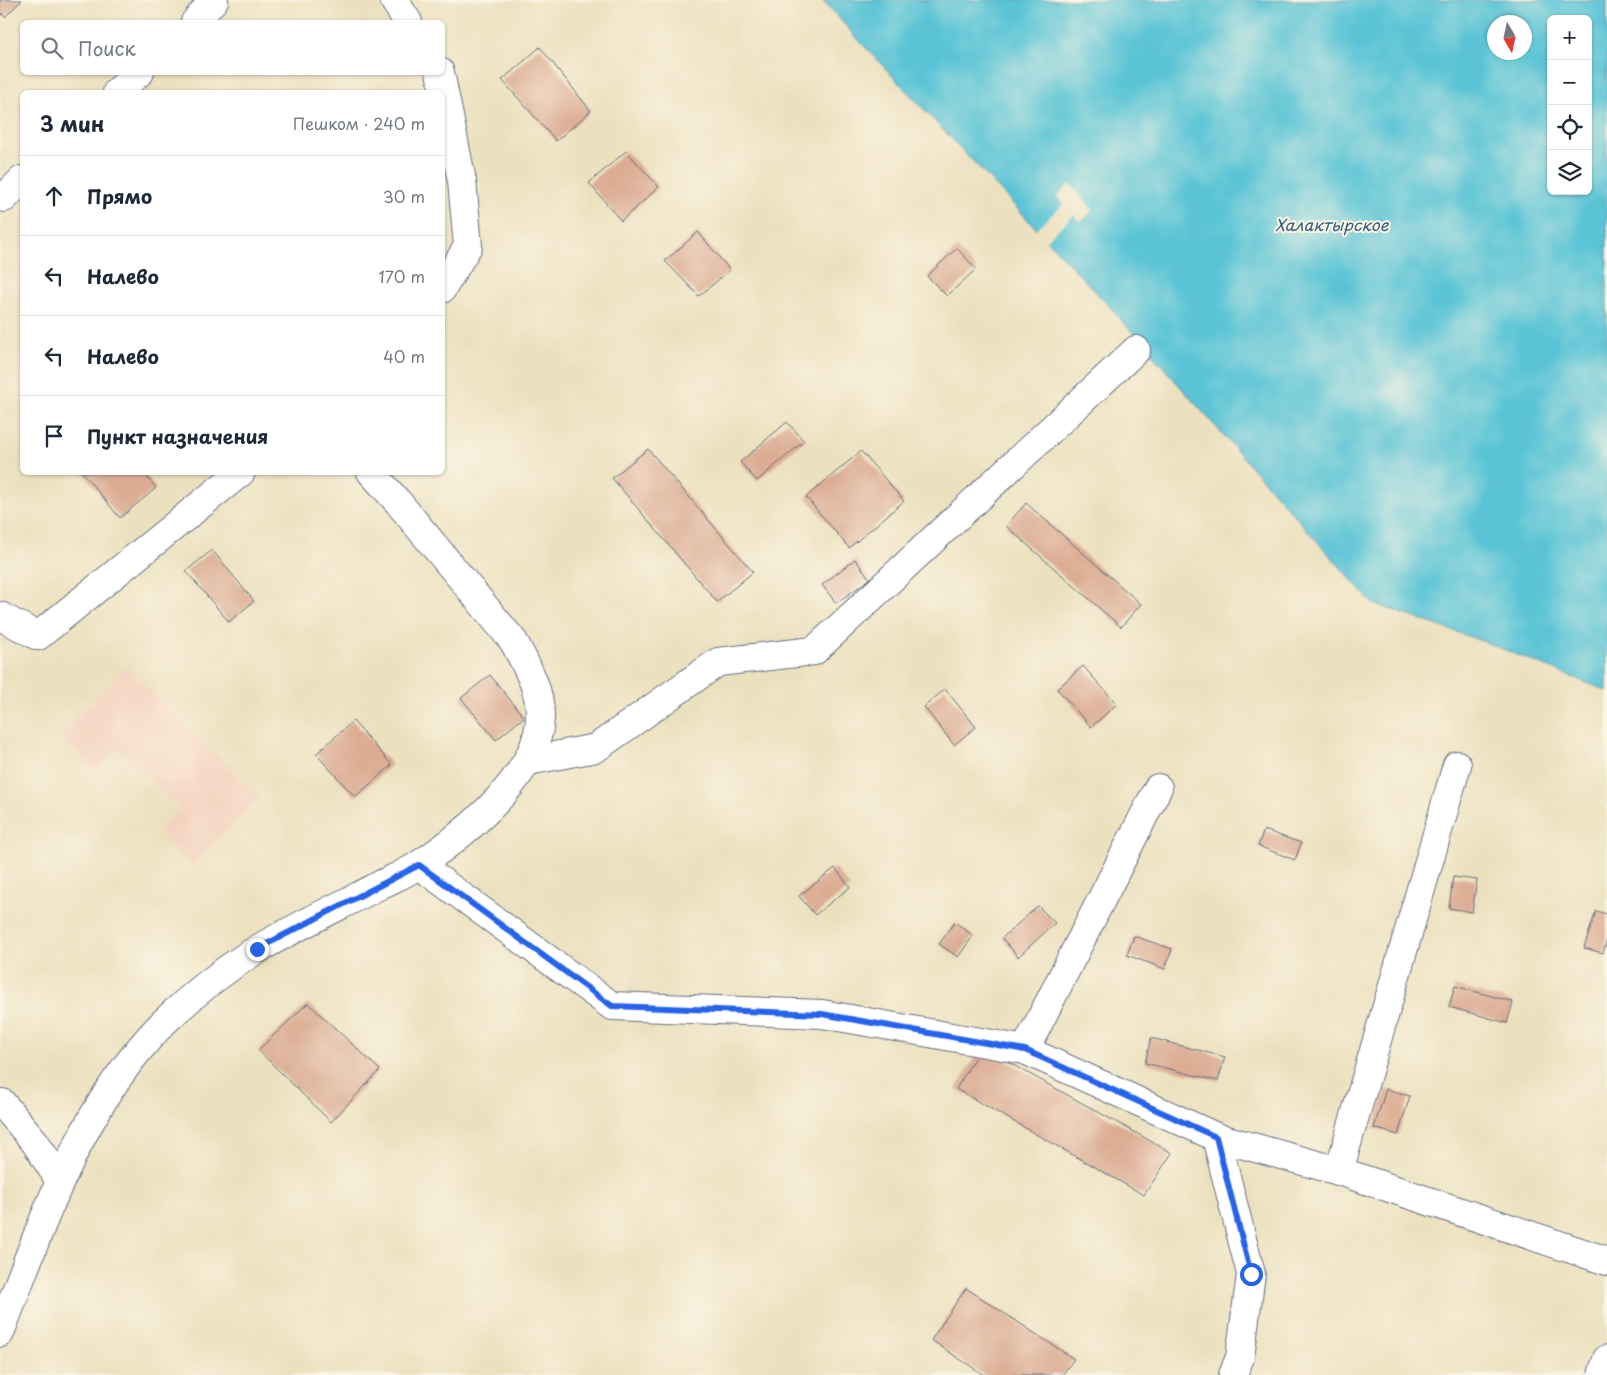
<!DOCTYPE html>
<html lang="ru">
<meta charset="utf-8">
<style>
:root{--surface:#fff;--page:#f2f2f3;--text:#1f2937;--muted:#747a83;--line:#e0e1e3}
body{margin:0;font-family:"Playpen Sans",sans-serif;background:var(--page);color:var(--text)}
.controls{position:absolute;right:15px;top:15px;display:grid;overflow:hidden;border-radius:8px;box-shadow:0 1px 4px #0004}
.controls button{width:45px;height:45px;display:grid;place-items:center;padding:0;border:0;border-bottom:1px solid var(--line);background:var(--surface);color:var(--text);font:25px sans-serif}
.compass{position:absolute;left:1487px;top:15px;width:45px;height:45px;border-radius:50%;background:var(--surface);box-shadow:0 1px 4px #0004;rotate:171deg}
.stop{position:absolute;width:15px;height:15px;margin:-11px;border:4px solid #2563eb;border-radius:50%;background:#fff}
.stop.end{background:#2563eb;border-color:#fff;box-shadow:0 1px 5px #0008}
.list{margin:0;padding:0;list-style:none}
h2{display:flex;justify-content:space-between;align-items:center;height:65px;margin:0;padding:0 20px;font-size:21px}
h2 small{font-size:16px;font-weight:400;color:var(--muted)}
.list li{display:grid;grid-template-columns:32px 1fr auto;gap:15px;align-items:center;box-sizing:border-box;height:80px;padding:0 20px;border-top:1px solid var(--line)}
.list b{display:block;font-size:19px;white-space:nowrap}
.list em{font-size:16px;font-style:normal;color:var(--muted)}
.icon{flex:none;width:28px;height:28px;fill:none;stroke:currentColor;stroke-width:2;stroke-linecap:round;stroke-linejoin:round}
.map{position:relative;flex:none;width:1607px;height:1375px;overflow:hidden}
.search{position:absolute;background:var(--surface);box-shadow:0 1px 4px #0004;left:20px;top:20px;width:425px;height:55px;display:flex;align-items:center;gap:12px;box-sizing:border-box;padding:0 18px;border-radius:8px;color:var(--muted);font-size:19px}
.panel{position:absolute;background:var(--surface);box-shadow:0 1px 4px #0004;left:20px;top:90px;width:425px;height:385px;border-radius:8px}
.map>svg:first-child{display:block}
</style>
<div class="map">
<svg width="1607" height="1375" viewBox="0 0 1607 1375">
<rect width="100%" height="100%" fill="#fcf5e5"/>
<filter id="ink" filterUnits="userSpaceOnUse"><feTurbulence type="fractalNoise" baseFrequency=".02" numOctaves="2"/><feDisplacementMap in="SourceGraphic" scale="10" xChannelSelector="R" yChannelSelector="G"/><feConvolveMatrix kernelMatrix="1 2 1 2 8 2 1 2 1" color-interpolation-filters="sRGB"/></filter>
<filter id="wash" filterUnits="userSpaceOnUse"><feTurbulence type="fractalNoise" baseFrequency=".0096" numOctaves="4" result="noise"/><feDisplacementMap in="SourceGraphic" scale="20" xChannelSelector="R" yChannelSelector="G"/><feGaussianBlur stdDeviation="1.12" result="paint"/><feColorMatrix in="noise" values="0 0 0 0 0 0 0 0 0 0 0 0 0 0 0 0 0 1.4 0 .05"/><feComposite in="paint" operator="in"/></filter>
<g filter="url(#wash)">
<rect width="100%" height="100%" fill="#ece1bf"/>
<!-- built -->
<polygon fill="#f4d3c0" points="126,667 259,797 192,865 158,832 180,809 118,748 95,770 59,735"/>
<!-- water -->
<path fill="#5ac4d6" stroke="#3a7a9a" fill-rule="evenodd" d="M823,0H1607V691L1485,642L1372,603L1108,305L853,34ZM1551,19H1588V191H1551ZM1494,22H1524V52H1494Z"/>
<!-- pier -->
<polygon fill="#ece1bf" points="1070,184 1093,210 1080,222 1074,215 1045,241 1035,230 1064,204 1057,196"/>
<g id="blocks">
<!-- building -->
<g fill="#dcad94">
<polygon points="0,0 22,0 5,17 0,12"/>
<polygon points="540,47 591,111 556,141 502,80"/>
<polygon points="626,151 659,187 621,221 589,183"/>
<polygon points="698,232 730,270 699,296 665,261"/>
<polygon points="957,248 976,269 947,296 927,276"/>
<polygon points="787,422 804,441 757,481 740,462"/>
<polygon points="648,449 753,572 717,602 612,478"/>
<polygon points="861,451 904,501 849,548 806,497"/>
<polygon points="82,472 143,472 156,488 120,518"/>
<polygon points="1026,503 1141,604 1121,627 1006,526"/>
<polygon points="212,550 254,601 229,622 186,571"/>
<polygon points="855,559 870,579 836,603 822,585"/>
<polygon points="1083,666 1117,704 1091,727 1057,689"/>
<polygon points="490,675 524,717 496,740 461,698"/>
<polygon points="945,689 976,727 954,745 924,707"/>
<polygon points="353,721 392,765 355,797 316,754"/>
<polygon points="1264,830 1301,843 1295,860 1258,846"/>
<polygon points="835,868 850,887 815,915 799,896"/>
<polygon points="1453,877 1477,880 1472,912 1449,908"/>
<polygon points="1038,906 1055,923 1018,957 1002,938"/>
<polygon points="1596,911 1607,914 1607,939 1603,953 1584,948"/>
<polygon points="955,922 973,936 958,957 939,944"/>
<polygon points="1134,936 1172,949 1165,969 1127,955"/>
<polygon points="1455,986 1513,1002 1507,1023 1449,1007"/>
<polygon points="308,1003 380,1070 331,1122 258,1050"/>
<polygon points="1151,1038 1225,1057 1218,1081 1145,1063"/>
<polygon points="981,1047 1172,1153 1144,1195 956,1089"/>
<polygon points="1386,1089 1410,1096 1398,1135 1374,1128"/>
<polygon points="966,1288 1074,1359 1062,1375 984,1375 931,1340"/>
</g>
</g>
</g>
<g filter="url(#ink)">
<use href="#blocks" fill-opacity="0" stroke="#646d80" stroke-width="1"/>
<g fill="none" stroke-linecap="round" stroke-linejoin="round">
<defs>
<g id="minor">
<polyline points="394,0 408,22"/>
<polyline points="195,22 214,0"/>
<polyline points="440,72 462,181 468,246 442,289"/>
<polyline points="117,92 140,72"/>
<polyline points="4,198 22,180"/>
<polyline points="0,616 38,636 241,472"/>
<polyline points="528,761 596,748 718,662 814,651 1136,350"/>
<polyline points="419,865 612,1006 822,1014 1025,1050 1216,1137 1339,1171 1607,1261"/>
<polyline points="1025,1050 1158,788"/>
<polyline points="2,1103 35,1142 60,1181"/>
<polyline points="1216,1137 1251,1274 1240,1357 1233,1375"/>
<polyline points="1339,1171 1457,765"/>
<path d="M0,1333C42,1224 79,1109 162,1024C191,996 223,970 258,949C297,926 338,907 378,886C392,879 407,873 420,864C465,834 539,775 540,717C541,690 526,665 514,642L398,502L371,472"/>
<polyline points="1602,1375 1607,1359"/>
</g>
</defs>
<!-- minor casing -->
<use href="#minor" stroke="#646d80" stroke-width="30"/>
<!-- minor -->
<use href="#minor" stroke="#fff" stroke-width="28"/>
</g>
</g>
<g fill="none" stroke-linecap="round" stroke-linejoin="round" filter="url(#ink)">
<!-- route -->
<polyline stroke="#2563eb" stroke-width="6" points="257,949 419,865 612,1006 822,1014 1025,1050 1216,1137 1251,1274"/>
</g>
<g text-anchor="middle" dominant-baseline="central" stroke-width="4" stroke-linejoin="round" paint-order="stroke">
<!-- water labels -->
<g font-size="16" font-style="italic" fill="#2e5c82" stroke="#fcf5e5">
<text x="1332" y="224">Халактырское</text>
</g>
</g>
</svg>
<div class="controls">
<button>+</button>
<button>−</button>
<button><svg class="icon" aria-label="locate" viewBox="0 0 24 24"><circle cx="12" cy="12" r="6"/><path d="M12 2v4M12 18v4M2 12h4M18 12h4"/></svg></button>
<button><svg class="icon" aria-label="layers" viewBox="0 0 24 24"><path d="M12 4l9 5-9 5-9-5zM3 14l9 5 9-5"/></svg></button>
</div>
<svg class="compass" viewBox="-18 -18 36 36"><path d="M0-13l5 13h-10z" fill="#e53935"/><path d="M0 13l5-13h-10z" fill="#747a83"/></svg>
<div class="stop" style="left:1251px;top:1274px"></div>
<div class="stop end" style="left:257px;top:949px"></div>
<div class="search"><svg class="icon" aria-label="search" viewBox="0 0 24 24"><circle cx="10" cy="10" r="6"/><path d="M15 15l6 6"/></svg>Поиск</div>
<section class="panel">
<h2>3 мин<small>Пешком · 240 m</small></h2>
<ul class="list">
<li><svg class="icon" aria-label="ahead" viewBox="0 0 24 24"><path d="M12 20V5M6 11l6-6 6 6"/></svg><div><b>Прямо</b></div><em>30 m</em></li>
<li><svg class="icon" aria-label="left" viewBox="0 0 24 24"><path d="M17 20v-9H6M10 6l-5 5 5 5"/></svg><div><b>Налево</b></div><em>170 m</em></li>
<li><svg class="icon" aria-label="left" viewBox="0 0 24 24"><path d="M17 20v-9H6M10 6l-5 5 5 5"/></svg><div><b>Налево</b></div><em>40 m</em></li>
<li><svg class="icon" aria-label="arrive" viewBox="0 0 24 24"><path d="M6 21V4h12l-3 4 3 4H6"/></svg><div><b>Пункт назначения</b></div></li>
</ul>
</section>
</div>
